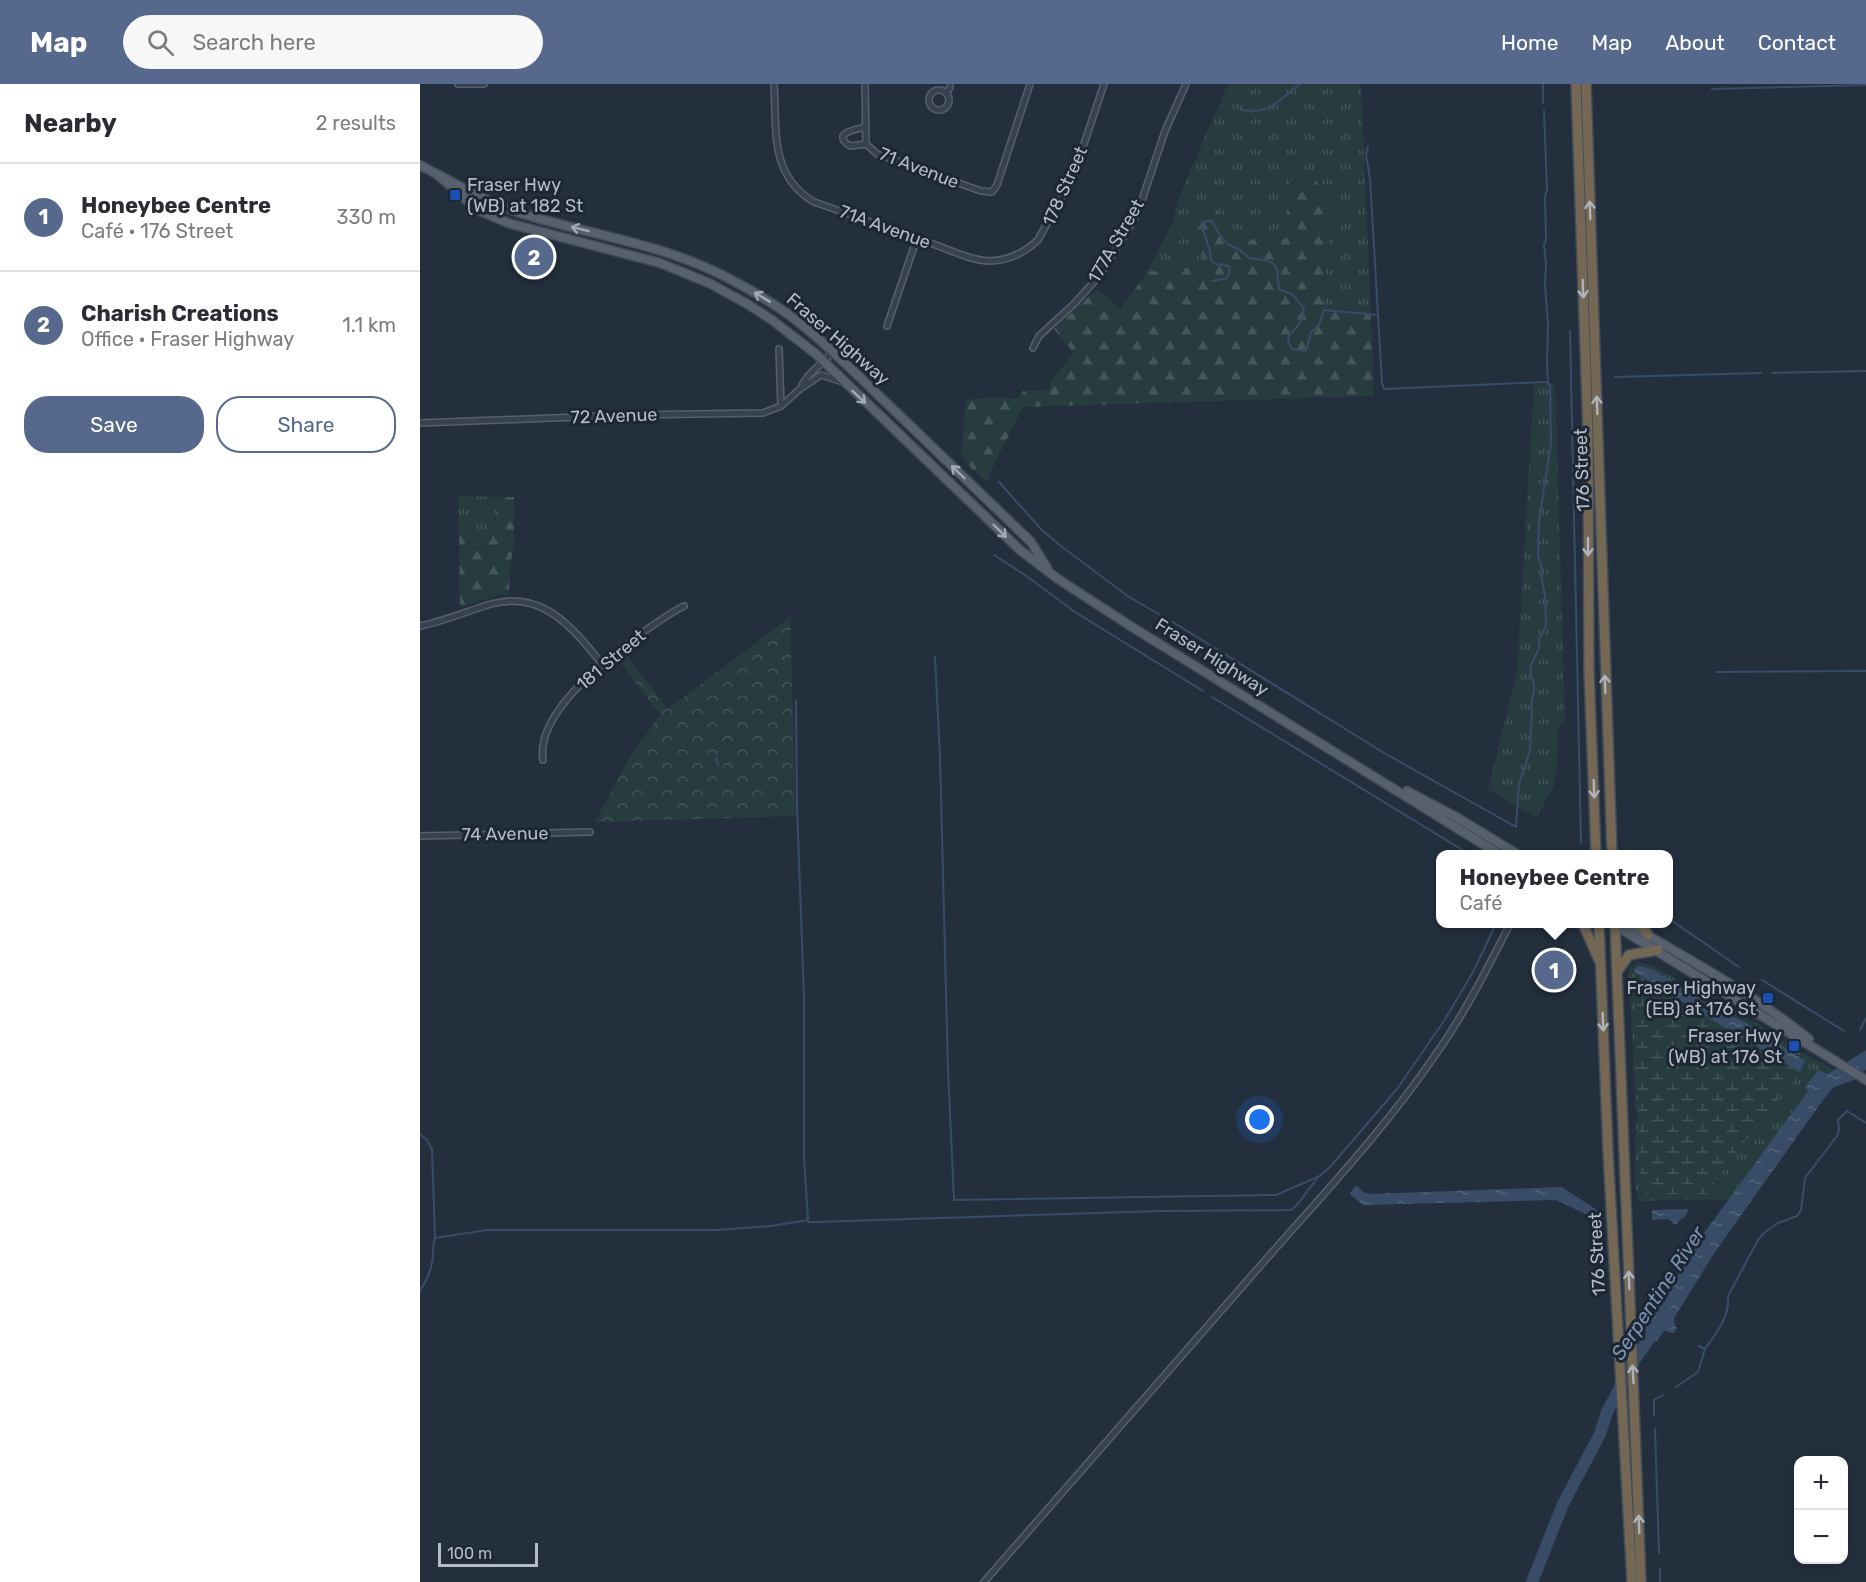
<!DOCTYPE html>
<meta charset="utf-8">
<style>
:root{--surface:#fff;--page:#f7f7f7;--text:#2b2b33;--muted:#7c7c81;--line:#e1e1e2;--accent:#56698c}
body{margin:0;font-family:Rubik,sans-serif;background:var(--page);color:var(--text)}
.controls{position:absolute;right:18px;bottom:18px;display:grid;overflow:hidden;border-radius:12px;box-shadow:0 3px 15px #0003}
.controls button{width:54px;height:54px;display:grid;place-items:center;padding:0;border:0;border-bottom:2px solid var(--line);background:var(--surface);color:var(--text);font:30px sans-serif}
.scale{position:absolute;left:18px;bottom:15px;width:100px;box-sizing:border-box;padding-left:6px;border:3px solid #b4bcc9;border-top:0;font-size:16px;line-height:21px;white-space:nowrap;color:#b4bcc9;-webkit-text-stroke:4px #1d2633;paint-order:stroke}
.you{position:absolute;left:840px;top:1036px;width:21px;height:21px;margin:-15px;border:4px solid #fff;border-radius:50%;background:#1a73e8;box-shadow:0 0 0 9px #1a73e833}
.badge{display:grid;place-items:center;width:39px;height:39px;border-radius:50%;background:var(--accent);color:#fff;font-size:20px;font-weight:700}
.pin{position:absolute;translate:-50% -50%;border:3px solid #fff;box-shadow:0 2px 6px #0006}
.popup{position:absolute;left:1016px;top:766px;width:237px;height:78px;box-sizing:border-box;display:grid;place-content:center;border-radius:12px;background:var(--surface);filter:drop-shadow(0 2px 4px #0005);font-size:20px;white-space:nowrap;color:var(--muted)}
.popup b{font-size:22px;color:var(--text)}
.popup::after{content:'';position:absolute;left:50%;top:100%;margin-left:-12px;border:12px solid transparent;border-top-color:var(--surface)}
.list{margin:0;padding:0;list-style:none}
h2{display:flex;justify-content:space-between;align-items:center;height:78px;margin:0;padding:0 24px;font-size:26px}
h2 small{font-size:20px;font-weight:400;color:var(--muted)}
.list li{display:grid;grid-template-columns:39px 1fr auto;gap:18px;align-items:center;box-sizing:border-box;height:108px;padding:0 24px;border-top:2px solid var(--line)}
.list b{display:block;font-size:22px;white-space:nowrap}
.list p{margin:0;font-size:20px;white-space:nowrap;color:var(--muted)}
.list em{font-size:20px;font-style:normal;color:var(--muted)}
.actions{display:flex;gap:12px;padding:18px 24px}
.actions a{flex:1;padding:14px 0;border:2px solid var(--accent);border-radius:24px;text-align:center;font-size:21px;color:var(--accent)}
.actions .main{background:var(--accent);color:#fff}
.icon{flex:none;width:33px;height:33px;fill:none;stroke:currentColor;stroke-width:2;stroke-linecap:round;stroke-linejoin:round}
.map{position:relative;flex:none;width:1446px;height:1498px;overflow:hidden}
header{display:flex;align-items:center;gap:36px;box-sizing:border-box;height:84px;padding:0 30px;background:var(--accent);color:#fff}
header strong{font-size:28px}
nav{display:flex;gap:33px;margin-inline-start:auto;font-size:21px}
.search{width:420px;height:54px;background:var(--page);display:flex;align-items:center;gap:15px;box-sizing:border-box;padding:0 21px;border-radius:33px;color:var(--muted);font-size:22px}
main{display:flex}
aside{flex:1;background:var(--surface)}
.map>svg:first-child{display:block}
</style>
<header>
<strong>Map</strong>
<div class="search"><svg class="icon" aria-label="search" viewBox="0 0 24 24"><circle cx="10" cy="10" r="6"/><path d="M15 15l6 6"/></svg>Search here</div>
<nav><a>Home</a><a>Map</a><a>About</a><a>Contact</a></nav>
</header>
<main>
<aside>
<h2>Nearby<small>2 results</small></h2>
<ul class="list">
<li><span class="badge">1</span><div><b>Honeybee Centre</b><p>Café · 176 Street</p></div><em>330 m</em></li>
<li><span class="badge">2</span><div><b>Charish Creations</b><p>Office · Fraser Highway</p></div><em>1.1 km</em></li>
</ul>
<div class="actions"><a class="main">Save</a><a>Share</a></div>
</aside>
<div class="map">
<svg width="1446" height="1498" viewBox="0 0 1446 1498">
<defs>
<pattern id="grass-tufts" width="24" height="20" patternUnits="userSpaceOnUse" patternTransform="scale(1.5)"><rect width="24" height="20" fill="#263c3f"/><path d="M3 7l-1-3M5 7V3M7 7l1-3M15 17l-1-3M17 17v-4M19 17l1-3" fill="none" stroke="#435659"/></pattern>
<pattern id="forest-firs" width="22" height="20" patternUnits="userSpaceOnUse" patternTransform="scale(1.5)"><rect width="22" height="20" fill="#263c3f"/><path d="M5 1l3.5 6h-7zM16 11l3.5 6h-7z" fill="#435659"/></pattern>
<pattern id="wetland-marsh" width="20" height="14" patternUnits="userSpaceOnUse" patternTransform="scale(1.5)"><rect width="20" height="14" fill="#263c3f"/><path d="M1 5h8M5 5V1M11 12h8M15 12V8" fill="none" stroke="#435659"/></pattern>
<pattern id="park-crowns" width="20" height="18" patternUnits="userSpaceOnUse" patternTransform="scale(1.5)"><rect width="20" height="18" fill="#263c3f"/><path d="M2 6a3 3 0 1 1 6 0M12 15a3 3 0 1 1 6 0" fill="none" stroke="#435659"/></pattern>
<pattern id="water-ripples" width="26" height="14" patternUnits="userSpaceOnUse" patternTransform="scale(1.5)"><rect width="26" height="14" fill="#394c67"/><path d="M2 4q2-2 4 0t4 0M15 11q2-2 4 0t4 0" fill="none" stroke="#53647b"/></pattern>
</defs>
<rect width="100%" height="100%" fill="#242f3e"/>
<!-- grass -->
<g fill="url(#grass-tufts)">
<polygon points="808,0 941,0 951,231 909,228 903,220 908,151 917,126 893,92 865,112 872,152 848,159 816,152 797,126 779,161 783,174 777,183 727,188 752,140 759,114"/>
<polygon points="1135,300 1145,636 1137,645 1138,669 1134,702 1116,734 1068,705 1097,588 1114,301"/>
<polygon points="38,412 82,413 79,415 77,430 69,441 67,456 60,464 52,464 42,449 39,449"/>
<polygon points="1219,878 1231,881 1244,888 1300,921 1340,941 1378,967 1415,986 1408,990 1398,986 1385,1003 1389,1006 1309,1115 1218,1117 1215,1100 1216,1035 1218,1034 1218,1030 1216,1028 1209,889 1210,883"/>
</g>
<!-- forest -->
<g fill="url(#forest-firs)">
<polygon points="873,91 893,92 917,126 908,151 903,220 909,228 951,231 954,312 603,323 566,397 551,384 541,370 546,316 572,313 594,315 599,313 603,307 630,306 631,296 654,269 634,245 677,205 701,225 727,188 777,183 783,174 775,132 787,124 797,126 816,152 848,159 872,152 865,113"/>
<path d="M82,413H94V465L91,476L89,511L81,510L40,523L39,449L48,451L52,464C69,468 65,455 68,445C69,440 74,436 76,432C79,425 77,418 82,413Z"/>
</g>
<!-- wetland -->
<polygon fill="url(#wetland-marsh)" points="1215,890 1218,890 1236,903 1308,947 1380,988 1314,1072 1294,1099 1289,1110 1225,1110 1220,1089"/>
<!-- park -->
<polygon fill="url(#park-crowns)" points="370,533 376,732 175,738 210,673 240,631 199,576 206,571 248,625"/>
<!-- water -->
<g fill="url(#water-ripples)">
<path d="M1220,882L1234,886L1296,924L1328,940L1379,973L1385,977L1380,988C1326,955 1271,925 1218,890H1215V884Z"/>
<polygon points="1446,966 1446,985 1434,996 1414,1003 1403,1016 1295,1168 1254,1234 1255,1242 1257,1243 1254,1249 1244,1247 1236,1258 1224,1246 1279,1156 1273,1153 1278,1146 1284,1149 1388,1007 1385,1003 1398,986 1408,990"/>
<polygon points="936,1101 943,1108 951,1110 1142,1103 1177,1126 1178,1136 1136,1116 943,1121 930,1110"/>
<polygon points="1269,1125 1264,1134 1262,1134 1256,1141 1248,1135 1232,1136 1232,1126"/>
</g>
<g fill="none" stroke-linecap="round" stroke-linejoin="round">
<!-- stream -->
<g stroke="#394c67" stroke-width="2">
<polyline points="1123,0 1123,19"/>
<polyline points="1292,5 1446,1"/>
<polyline points="821,26 836,27 850,24 880,0"/>
<polyline points="1124,27 1127,106 1125,113 1126,156 1124,160 1126,181 1125,201 1128,241 1127,281 1128,298"/>
<path d="M792,197L807,194L809,188V182L796,180L791,177L790,167L782,143L786,137H792L799,150L809,161L820,166L829,174L844,176L853,179L857,185L859,205L873,211L884,225C882,240 877,242 868,253L869,259L872,265L885,267L887,264L891,248L899,241L904,226L957,231"/>
<polyline points="1150,247 1161,759"/>
<polyline points="1352,289 1446,287"/>
<polyline points="1195,293 1341,289"/>
<path d="M579,398L621,445L637,459L709,513L756,540L964,669L1096,743L1099,700L1110,667L1112,625C1110,618 1114,613 1114,605C1115,597 1108,589 1111,581C1115,571 1121,565 1119,554L1123,549L1126,541L1125,511L1121,492L1122,485L1118,472L1119,437L1131,359L1130,301L1128,299L1125,298L964,305L962,299L950,95L946,71L948,62"/>
<polyline points="574,471 605,491 655,528 783,607"/>
<polyline points="515,573 520,673 528,986 534,1116 856,1111 900,1092 910,1083 977,1005 1024,937 1053,888 1076,840"/>
<polyline points="1297,588 1446,587"/>
<polyline points="792,613 1049,770"/>
<polyline points="376,617 377,721 384,914 384,1073 388,1136"/>
<polyline points="296,674 298,681"/>
<polyline points="1248,834 1319,883"/>
<polyline points="1342,896 1424,947"/>
<polyline points="1440,946 1446,934"/>
<path d="M0,1050L6,1055L12,1065L15,1154C12,1162 14,1171 12,1179C10,1189 5,1199 0,1207"/>
<polyline points="15,1154 67,1146 296,1146 351,1142 388,1136 388,1138 396,1138 740,1127 871,1126 877,1121 899,1092"/>
<path d="M1279,1262L1285,1265C1296,1249 1310,1233 1308,1212L1338,1156L1344,1149L1358,1139L1377,1132L1381,1126L1385,1094L1417,1052L1419,1046L1418,1036L1427,1027L1446,1039"/>
<polyline points="1256,1303 1278,1288 1285,1265"/>
<polyline points="1234,1332 1234,1316 1243,1311"/>
<polyline points="1235,1345 1239,1469"/>
<polyline points="1240,1485 1240,1498"/>
</g>
<!-- river -->
<polyline stroke="#394c67" stroke-width="12" points="1112,1498 1143,1420 1180,1350 1187,1328 1215,1275 1240,1239"/>
<defs>
<g id="street">
<polyline points="38,0 64,0"/>
<path d="M354,0C357,46 349,91 394,118C435,132 475,147 516,161C532,167 551,176 569,177C589,177 604,169 618,156L654,90L684,0"/>
<polyline points="445,0 446,60"/>
<circle cx="519" cy="16" r="10"/>
<polyline points="526,9 530,4 530,0"/>
<path d="M446,43C437,45 410,49 430,62L446,60"/>
<polyline points="446,60 457,70 561,107 572,108 577,101 610,0"/>
<polyline points="467,242 497,154"/>
<polyline points="613,264 619,252 654,220 680,191 715,134 721,119 745,47 766,0"/>
<polyline points="359,265 361,322"/>
<polyline points="382,301 388,292 413,268"/>
<polyline points="0,339 209,331 343,329 361,322 380,305 401,291 423,298"/>
<path d="M0,542C25,537 47,527 71,520C123,506 153,544 182,580"/>
<path d="M123,676C116,630 181,580 214,555C230,543 246,531 264,522"/>
<polyline points="0,752 170,748"/>
<path d="M564,1498C652,1398 739,1297 827,1197C891,1123 961,1051 1016,970C1045,929 1067,885 1090,840"/>
</g>
<g id="primary">
<path d="M0,81C34,99 66,118 103,130C168,150 236,159 298,189C324,202 349,216 372,233C410,262 442,296 476,328C521,371 566,415 611,458L627,484"/>
<polyline points="18,91 58,126 88,139 240,179 289,199 329,221 352,236 396,270 600,466 638,495 712,543 1079,770"/>
<polyline points="987,707 1036,733 1097,770"/>
<polyline points="1193,840 1446,996"/>
<path d="M1208,840C1270,876 1333,910 1389,955"/>
</g>
<g id="highway">
<polyline points="1156,0 1168,349 1169,588 1176,770"/>
<polyline points="1166,0 1192,770"/>
<polyline points="1163,840 1179,876"/>
<polyline points="1179,840 1188,1068 1212,1498"/>
<polyline points="1195,840 1221,1498"/>
<polyline points="1221,840 1228,851"/>
<polyline points="1197,888 1209,871 1238,866"/>
</g>
</defs>
<!-- street casing -->
<use href="#street" stroke="#565f6c" stroke-width="8"/>
<!-- primary casing -->
<use href="#primary" stroke="#414a57" stroke-width="11"/>
<!-- highway casing -->
<use href="#highway" stroke="#434c59" stroke-width="12"/>
<!-- street -->
<use href="#street" stroke="#38414e" stroke-width="5"/>
<!-- primary -->
<use href="#primary" stroke="#56606e" stroke-width="8"/>
<!-- highway -->
<use href="#highway" stroke="#746855" stroke-width="9"/>
</g>
<!-- one-way arrows -->
<defs><path id="oneway-shaft" d="M-6 0H5M1.5-3L5.5 0L1.5 3" fill="none" stroke-width="1.6" stroke-linecap="round" stroke-linejoin="round" transform="scale(1.5)"/></defs>
<g stroke="#aeb4bd">
<use href="#oneway-shaft" transform="translate(1170 126) rotate(-92)"/>
<use href="#oneway-shaft" transform="translate(1163 205) rotate(88)"/>
<use href="#oneway-shaft" transform="translate(1177 321) rotate(-92)"/>
<use href="#oneway-shaft" transform="translate(1168 463) rotate(90)"/>
<use href="#oneway-shaft" transform="translate(1185 600) rotate(-92)"/>
<use href="#oneway-shaft" transform="translate(1174 705) rotate(88)"/>
<use href="#oneway-shaft" transform="translate(1183 938) rotate(88)"/>
<use href="#oneway-shaft" transform="translate(1209 1196) rotate(-92)"/>
<use href="#oneway-shaft" transform="translate(1213 1290) rotate(-93)"/>
<use href="#oneway-shaft" transform="translate(1219 1440) rotate(-92)"/>
</g>
<g stroke="#a1aab7">
<use href="#oneway-shaft" transform="translate(160 145) rotate(-166)"/>
<use href="#oneway-shaft" transform="translate(342 213) rotate(-149)"/>
<use href="#oneway-shaft" transform="translate(439 313) rotate(43)"/>
<use href="#oneway-shaft" transform="translate(538 388) rotate(-136)"/>
<use href="#oneway-shaft" transform="translate(580 447) rotate(44)"/>
</g>
<!-- markers -->
<g fill="#1a4fb4" stroke="#1d2633" stroke-width="2">
<rect x="29" y="105" width="12" height="12" rx="3"/>
<rect x="1342" y="908" width="12" height="12" rx="3"/>
<rect x="1368" y="956" width="12" height="12" rx="3"/>
</g>
<g text-anchor="middle" dominant-baseline="central" stroke-width="6" stroke-linejoin="round" paint-order="stroke">
<!-- street labels -->
<g font-size="18" fill="#b4bcc9" stroke="#1d2633">
<text transform="translate(499 84) rotate(21)">71 Avenue</text>
<text transform="translate(645 102) rotate(-66)">178 Street</text>
<text transform="translate(465 143) rotate(20)">71A Avenue</text>
<text transform="translate(696 157) rotate(-60)">177A Street</text>
<text transform="translate(418 255) rotate(41)">Fraser Highway</text>
<text transform="translate(194 332) rotate(-2)">72 Avenue</text>
<text transform="translate(1162 386) rotate(-92)">176 Street</text>
<text transform="translate(792 573) rotate(32)">Fraser Highway</text>
<text transform="translate(191 576) rotate(-40)">181 Street</text>
<text transform="translate(85 750) rotate(-1)">74 Avenue</text>
<text transform="translate(1177 1170) rotate(-93)">176 Street</text>
</g>
<!-- poi labels -->
<g font-size="18" fill="#b4bcc9" stroke="#1d2633" text-anchor="end">
<text x="47" y="101" text-anchor="start">Fraser Hwy<tspan x="47" dy="21">(WB) at 182 St</tspan></text>
<text x="1336" y="904">Fraser Highway<tspan x="1336" dy="21">(EB) at 176 St</tspan></text>
<text x="1362" y="952">Fraser Hwy<tspan x="1362" dy="21">(WB) at 176 St</tspan></text>
</g>
<!-- water labels -->
<g font-size="20" font-style="italic" fill="#7c92b1" stroke="#1d2633">
<text transform="translate(1238 1209) rotate(-57)">Serpentine River</text>
</g>
</g>
</svg>
<div class="controls">
<button>+</button>
<button>−</button>
</div>
<div class="scale">100 m</div>
<div class="you"></div>
<div class="pin badge" style="left:1134px;top:886px">1</div>
<div class="popup"><b>Honeybee Centre</b>Café</div>
<div class="pin badge" style="left:114px;top:173px">2</div>
</div>
</main>
